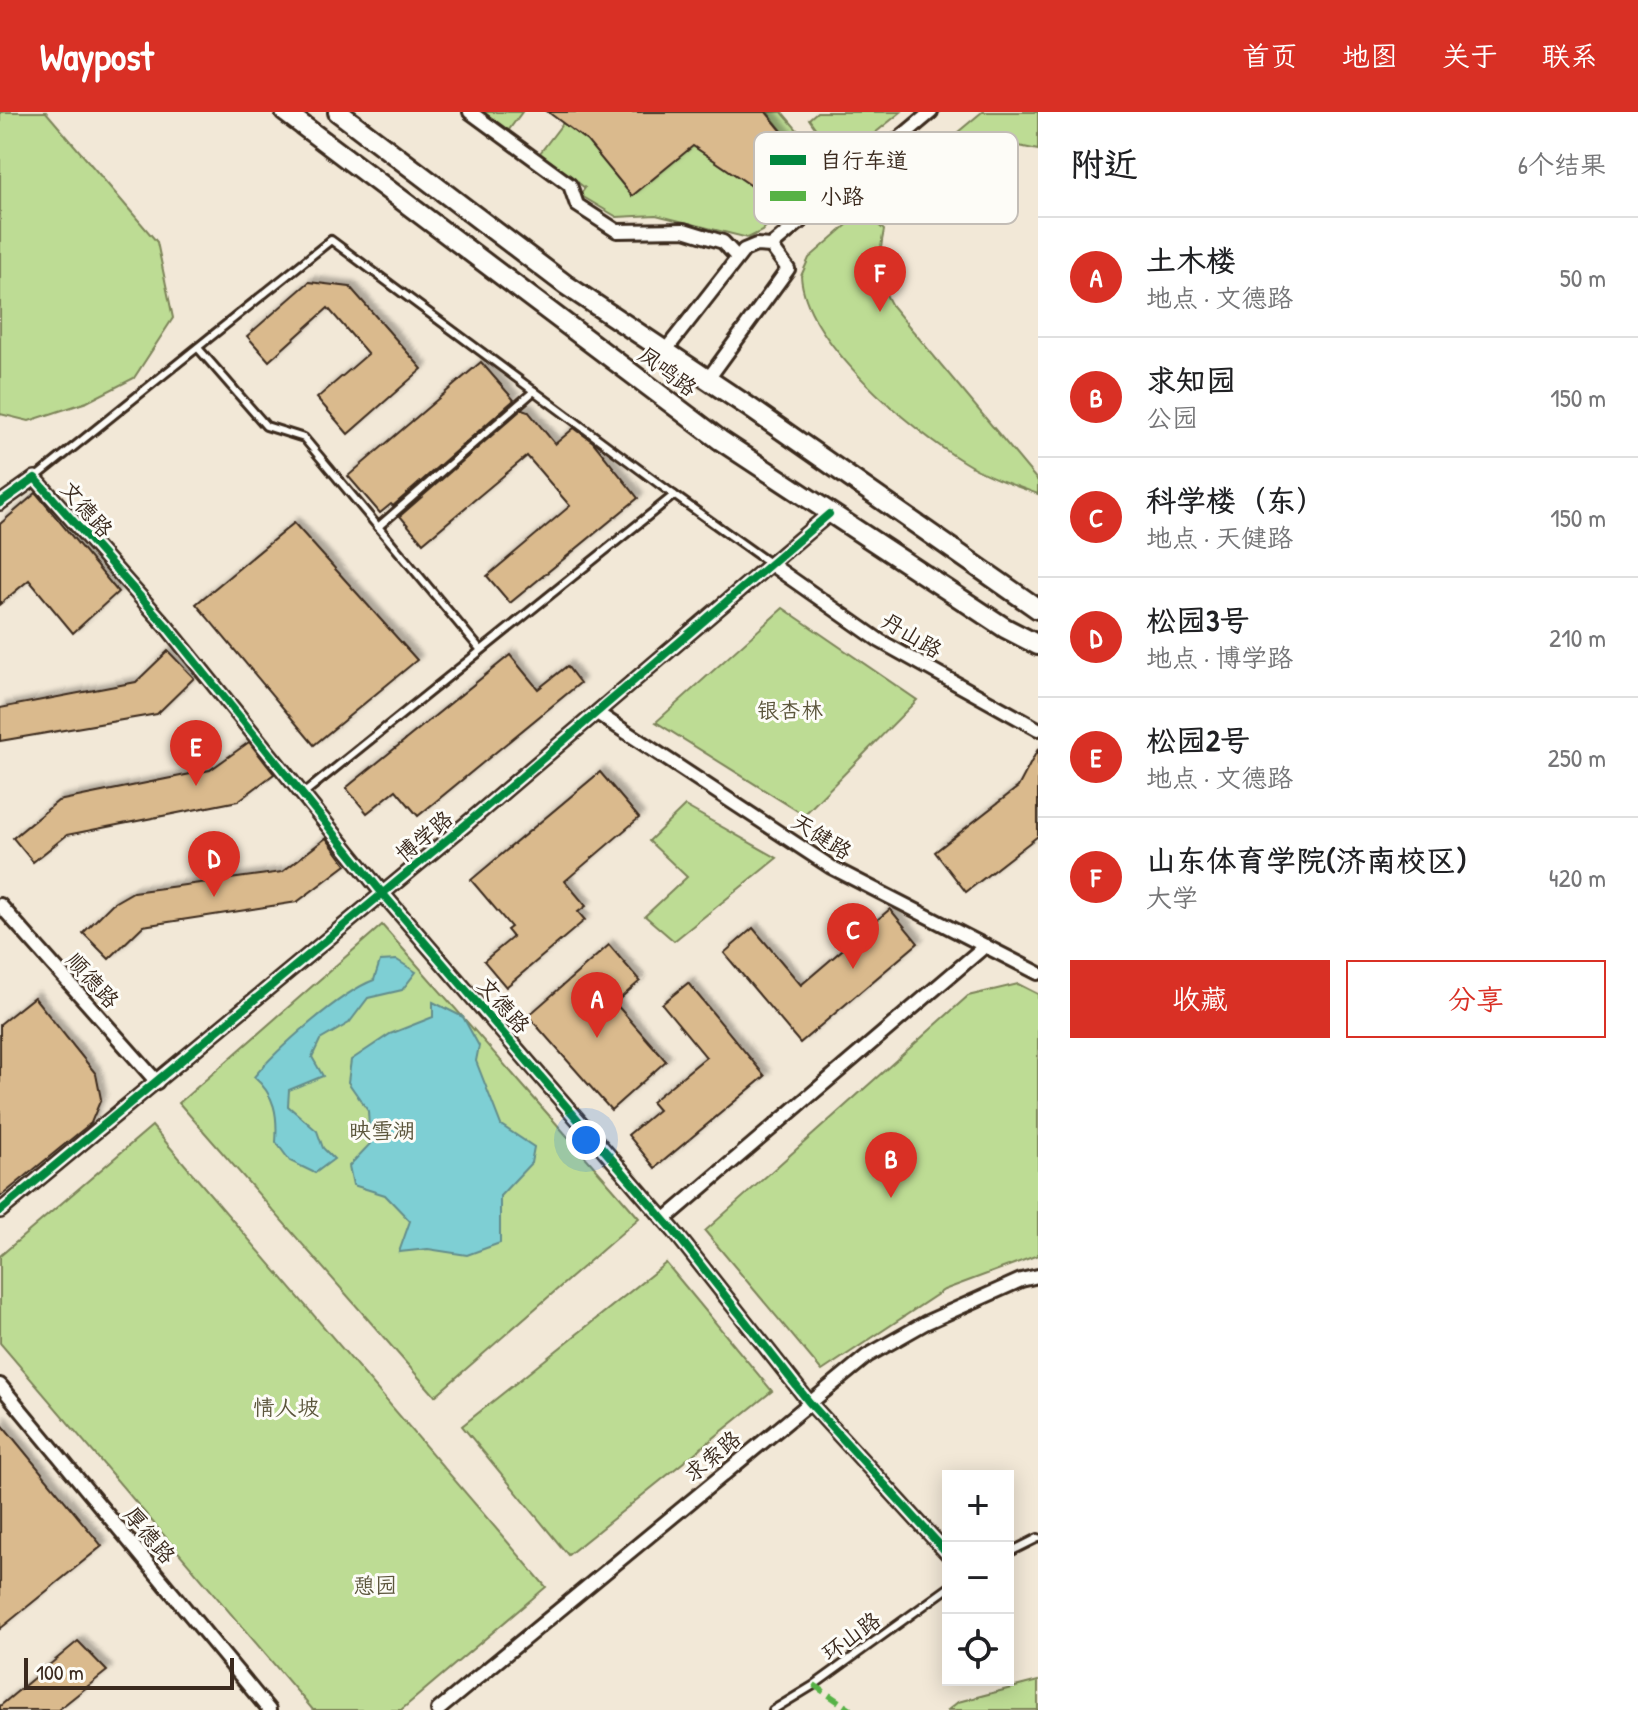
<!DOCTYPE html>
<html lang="zh">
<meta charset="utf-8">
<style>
:root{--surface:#fff;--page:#f2f2f2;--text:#202124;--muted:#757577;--line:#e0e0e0;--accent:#d93025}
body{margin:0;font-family:"Patrick Hand","LXGW WenKai TC",sans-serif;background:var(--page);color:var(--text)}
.controls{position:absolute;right:24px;bottom:24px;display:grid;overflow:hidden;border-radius:0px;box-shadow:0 4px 20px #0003}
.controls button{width:72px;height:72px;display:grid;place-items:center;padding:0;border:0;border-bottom:2px solid var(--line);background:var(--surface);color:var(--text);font:40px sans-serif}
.scale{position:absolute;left:24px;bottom:20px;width:210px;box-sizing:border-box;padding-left:8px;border:4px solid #3b2a1e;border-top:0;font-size:22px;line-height:28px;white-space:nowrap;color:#3b2a1e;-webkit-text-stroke:6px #fdfcf7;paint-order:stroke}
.you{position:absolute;left:586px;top:1028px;width:28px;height:28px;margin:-20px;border:6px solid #fff;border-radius:50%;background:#1a73e8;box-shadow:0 0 0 12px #1a73e833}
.badge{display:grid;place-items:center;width:52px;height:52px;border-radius:50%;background:var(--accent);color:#fff;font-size:26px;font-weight:700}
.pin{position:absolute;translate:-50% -66px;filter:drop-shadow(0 2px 4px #0008)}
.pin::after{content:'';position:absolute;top:42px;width:28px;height:24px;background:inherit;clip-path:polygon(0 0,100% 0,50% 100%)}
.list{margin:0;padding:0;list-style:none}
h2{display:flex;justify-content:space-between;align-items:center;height:104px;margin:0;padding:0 32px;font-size:34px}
h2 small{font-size:26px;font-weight:400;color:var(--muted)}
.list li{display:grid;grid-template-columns:52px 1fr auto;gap:24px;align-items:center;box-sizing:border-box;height:120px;padding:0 32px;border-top:2px solid var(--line)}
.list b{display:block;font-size:30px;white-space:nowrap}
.list p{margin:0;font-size:26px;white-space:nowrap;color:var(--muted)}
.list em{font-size:26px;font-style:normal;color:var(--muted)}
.actions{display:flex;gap:16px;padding:24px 32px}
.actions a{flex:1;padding:18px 0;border:2px solid var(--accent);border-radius:0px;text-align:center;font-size:28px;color:var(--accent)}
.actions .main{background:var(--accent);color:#fff}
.icon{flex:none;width:44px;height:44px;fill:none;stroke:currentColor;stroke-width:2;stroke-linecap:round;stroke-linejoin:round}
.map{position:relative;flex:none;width:1038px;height:1598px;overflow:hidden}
header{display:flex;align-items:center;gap:48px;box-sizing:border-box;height:112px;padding:0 40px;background:var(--accent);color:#fff}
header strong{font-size:38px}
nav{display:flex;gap:44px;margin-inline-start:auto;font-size:28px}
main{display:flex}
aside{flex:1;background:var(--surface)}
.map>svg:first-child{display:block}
</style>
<header>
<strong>Waypost</strong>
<nav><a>首页</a><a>地图</a><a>关于</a><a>联系</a></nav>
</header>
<main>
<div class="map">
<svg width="1038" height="1598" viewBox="0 0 1038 1598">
<defs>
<filter id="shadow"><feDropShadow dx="5" dy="-5" stdDeviation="2" flood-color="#0004"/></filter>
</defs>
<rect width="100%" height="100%" fill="#f2e8d7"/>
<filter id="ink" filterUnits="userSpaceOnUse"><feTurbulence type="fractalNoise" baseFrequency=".0125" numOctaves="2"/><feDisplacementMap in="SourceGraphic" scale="16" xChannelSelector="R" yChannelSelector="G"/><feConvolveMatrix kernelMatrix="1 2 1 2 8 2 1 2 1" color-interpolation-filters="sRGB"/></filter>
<g filter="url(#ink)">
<!-- green -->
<g fill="#bddc94" stroke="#7c8359" stroke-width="2">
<polygon points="0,0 46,0 157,130 173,206 134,266 87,290 29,309 0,302"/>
<polygon points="481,0 522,0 508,19"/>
<polygon points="767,0 782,0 832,59 805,81 792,56 804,46"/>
<polygon points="817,0 901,0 839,50 809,7"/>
<path d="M982,0H1038V38L991,28L989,35C935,41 906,62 886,114L868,95Z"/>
<polygon points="563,11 587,29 693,34 762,81 778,101 762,119 748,126 656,103 617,105 580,83 585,76 540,41"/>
<path d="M863,99L884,118C878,147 877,169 892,194L1038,369V382C1013,373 986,364 964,350C911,318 805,229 801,164L809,146Z"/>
<polygon points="783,496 917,588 804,703 656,610"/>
<polygon points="685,694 777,746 674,829 645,804 687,765 649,729"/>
<polygon points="382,813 639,1106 435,1284 179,991"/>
<polygon points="1018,872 1038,882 1038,1143 944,1178 822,1259 705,1119 968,884"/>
<polygon points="152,1014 546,1475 401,1598 313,1598 0,1231 0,1144"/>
<polygon points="666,1151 772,1279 568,1443 462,1314"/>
<polygon points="1038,1569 1038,1598 948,1598 958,1590"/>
</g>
<!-- water -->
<g fill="#7ecfd4" stroke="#638d8b" stroke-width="2">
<path d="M397,848L416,860L402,878L368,886L349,911L320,928L312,945L323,964L289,978L288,994L317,1019L323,1036L334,1047L315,1061L290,1049L276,1030C278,1003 275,983 254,965C277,937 341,880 374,868L380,849Z"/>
<polygon points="433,890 463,905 479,934 476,949 501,1013 534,1035 531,1051 500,1084 500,1131 467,1143 428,1137 399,1140 410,1109 385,1083 353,1073 349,1054 370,1032 368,999 348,970 351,948 390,922 433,905"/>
</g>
<!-- building -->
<g fill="#daba8d" stroke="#3b2a1e" stroke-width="2" filter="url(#shadow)">
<polygon points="548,0 766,0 804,46 762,81 693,34 632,84 587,29"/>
<polygon points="309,170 350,175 422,257 348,322 317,286 368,242 328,196 269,249 247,224"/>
<polygon points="481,250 514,288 393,394 391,392 380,401 348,364"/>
<polygon points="522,297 528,299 555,332 574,316 593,330 638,386 510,491 487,464 570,394 527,344 423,431 400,404"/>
<polygon points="36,381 118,480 73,521 29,468 0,492 0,412"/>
<polygon points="294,411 417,548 314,633 196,492"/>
<polygon points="168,539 194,566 157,602 0,629 0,596 136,570"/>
<polygon points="510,543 538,577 567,554 580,571 418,704 396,678 367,701 346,676"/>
<polygon points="249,630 274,662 238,689 67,723 33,750 13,726 58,689 210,658"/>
<polygon points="1038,637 1038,724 966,780 935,740 1018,675"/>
<polygon points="600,660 639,706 565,769 586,794 578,800 585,808 506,875 484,849 513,825 507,818 511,815 471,768"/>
<polygon points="326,726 346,753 297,790 143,814 109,847 83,821 112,792 133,780 282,760"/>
<polygon points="890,797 918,831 800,931 724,841 753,816 801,873"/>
<polygon points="609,833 640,869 615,891 666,949 611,998 528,904"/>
<polygon points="688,871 765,964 655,1056 628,1023 658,998 651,990 706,945 662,892"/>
<polygon points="34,885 96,962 101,987 91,1011 0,1085 0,912"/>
<polygon points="0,1310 102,1434 0,1517"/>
<polygon points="78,1529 107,1559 58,1598 0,1598 0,1594"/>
</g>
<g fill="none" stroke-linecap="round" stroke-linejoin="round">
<defs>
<g id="lane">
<polyline points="198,236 266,314 304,326 480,537"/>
<polyline points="35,366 331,128 534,279 378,415"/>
<polyline points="674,383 772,453"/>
<polyline points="303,682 674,383 534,279"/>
<polyline points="1008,1441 1038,1426"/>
<polyline points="773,1598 814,1573 948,1476"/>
</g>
<g id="street">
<polyline points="470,0 570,73 577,93 617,119 684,118 723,130 737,145"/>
<polyline points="665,239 744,138 756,133 771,134 931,0"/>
<polyline points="708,267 788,157 771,134"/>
<polyline points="0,391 35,366 167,515 383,782 674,1119 809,1290 948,1442"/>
<polyline points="772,453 880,529 1038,617"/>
<polyline points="597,601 831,755 1038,861"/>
<polyline points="0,793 157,970"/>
<polyline points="0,1099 465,713 829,402"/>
<polyline points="664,1108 985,834"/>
<polyline points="0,1273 269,1598"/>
<polyline points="438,1598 867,1244 925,1211 1021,1168 1038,1164"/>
</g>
<g id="primary">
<polyline points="285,0 720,328 1005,516 1038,533"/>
<polyline points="338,0 566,173 749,295 1038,497"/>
</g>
</defs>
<!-- lane casing -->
<use href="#lane" stroke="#3b2a1e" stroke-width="12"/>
<!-- street casing -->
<use href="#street" stroke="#3b2a1e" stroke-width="18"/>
<!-- primary casing -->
<use href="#primary" stroke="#3b2a1e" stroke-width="24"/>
<!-- lane -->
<use href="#lane" stroke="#fdfcf7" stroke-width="6"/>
<!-- street -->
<use href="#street" stroke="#fdfcf7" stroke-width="12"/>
<!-- primary -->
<use href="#primary" stroke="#fdfcf7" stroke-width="18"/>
<!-- quiet -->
<polyline stroke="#57b245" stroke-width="6" stroke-dasharray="12 6" stroke-linecap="butt" points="814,1573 851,1598"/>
<defs>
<g id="cycleway">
<polyline points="0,391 35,366 167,515 383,782 674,1119 809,1290 948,1442"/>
<polyline points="0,1099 465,713 829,402"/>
</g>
</defs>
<!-- cycleway casing -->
<use href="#cycleway" stroke="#fdfcf7" stroke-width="13"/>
<!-- cycleway -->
<use href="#cycleway" stroke="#00873e" stroke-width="8"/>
</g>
</g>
<g text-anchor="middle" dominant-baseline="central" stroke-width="6" stroke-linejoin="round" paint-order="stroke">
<!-- street labels -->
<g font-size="22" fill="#3b2a1e" stroke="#fdfcf7">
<text transform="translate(668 259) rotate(37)">凤鸣路</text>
<text transform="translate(87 397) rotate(49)">文德路</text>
<text transform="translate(912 523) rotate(31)">丹山路</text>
<text transform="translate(424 724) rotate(-40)">博学路</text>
<text transform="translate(822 724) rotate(32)">天健路</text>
<text transform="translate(93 868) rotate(48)">顺德路</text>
<text transform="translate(504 893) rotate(49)">文德路</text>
<text transform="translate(712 1344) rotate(-40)">求索路</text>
<text transform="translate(150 1423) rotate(50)">厚德路</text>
<text transform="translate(851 1524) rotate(-36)">环山路</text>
</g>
<!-- park labels -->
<g font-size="22" fill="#5c563c" stroke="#fdfcf7">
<text x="790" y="598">银杏林</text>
<text x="382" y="1018">映雪湖</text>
<text x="286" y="1295">情人坡</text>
<text x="375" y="1473">憩园</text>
</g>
</g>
<!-- legend -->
<rect x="754" y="20" width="264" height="92" rx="12" fill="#fdfcf7" stroke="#c3bdb6" stroke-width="2"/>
<rect x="770" y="43" width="36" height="10" fill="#00873e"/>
<rect x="770" y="79" width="36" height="10" fill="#57b245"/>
<g font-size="22" fill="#3b2a1e">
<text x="820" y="56">自行车道</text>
<text x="820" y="92">小路</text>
</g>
</svg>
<div class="controls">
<button>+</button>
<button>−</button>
<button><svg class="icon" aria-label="locate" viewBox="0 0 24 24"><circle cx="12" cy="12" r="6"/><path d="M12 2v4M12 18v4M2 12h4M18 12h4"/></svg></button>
</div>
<div class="scale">100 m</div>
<div class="you"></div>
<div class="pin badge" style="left:597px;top:926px">A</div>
<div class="pin badge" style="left:891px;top:1086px">B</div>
<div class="pin badge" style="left:853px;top:857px">C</div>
<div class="pin badge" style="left:214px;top:785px">D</div>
<div class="pin badge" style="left:196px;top:674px">E</div>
<div class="pin badge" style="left:880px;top:200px">F</div>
</div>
<aside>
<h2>附近<small>6个结果</small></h2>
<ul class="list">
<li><span class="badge">A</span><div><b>土木楼</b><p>地点 · 文德路</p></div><em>50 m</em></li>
<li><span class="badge">B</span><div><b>求知园</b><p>公园</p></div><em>150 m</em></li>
<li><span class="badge">C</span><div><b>科学楼（东）</b><p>地点 · 天健路</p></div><em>150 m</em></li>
<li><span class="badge">D</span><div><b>松园3号</b><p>地点 · 博学路</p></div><em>210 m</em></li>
<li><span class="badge">E</span><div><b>松园2号</b><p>地点 · 文德路</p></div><em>250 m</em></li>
<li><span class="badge">F</span><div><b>山东体育学院(济南校区)</b><p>大学</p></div><em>420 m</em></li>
</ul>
<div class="actions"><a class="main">收藏</a><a>分享</a></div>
</aside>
</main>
